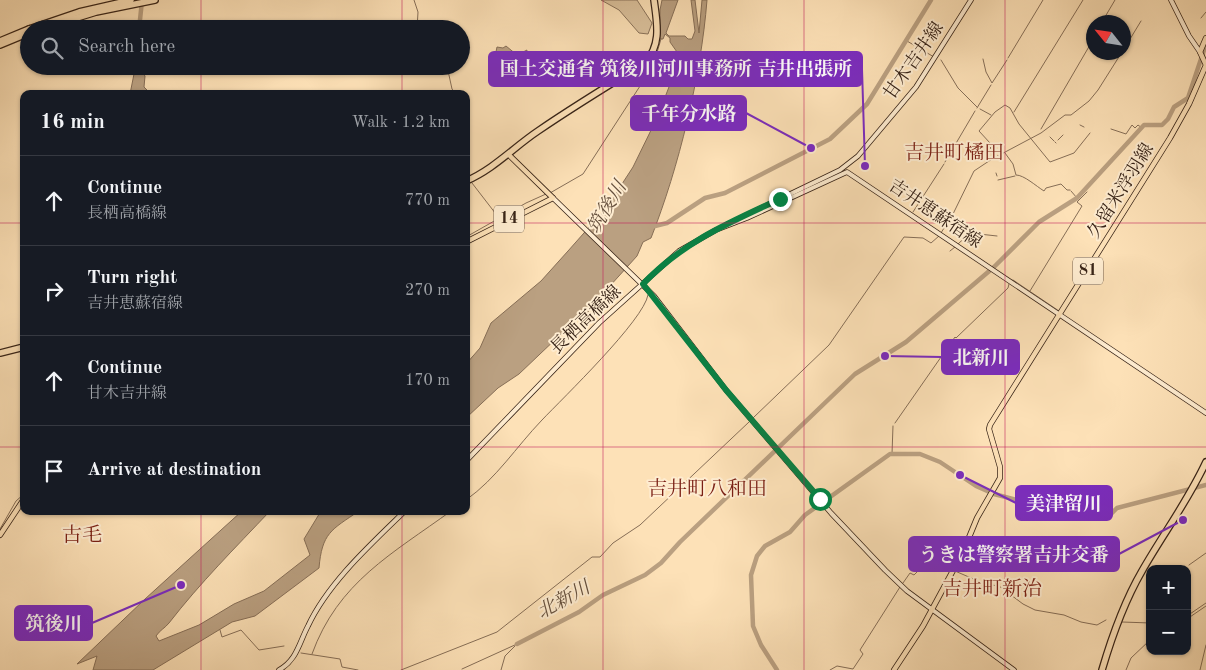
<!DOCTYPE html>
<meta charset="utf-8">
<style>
:root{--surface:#171b24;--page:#20242c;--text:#f1f3f6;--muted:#9ea1a6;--line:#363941}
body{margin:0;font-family:"Old Standard TT","Noto Serif JP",serif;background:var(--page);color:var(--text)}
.controls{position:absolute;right:15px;bottom:15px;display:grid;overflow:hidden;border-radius:10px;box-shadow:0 1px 4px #0004}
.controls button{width:45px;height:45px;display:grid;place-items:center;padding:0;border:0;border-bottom:1px solid var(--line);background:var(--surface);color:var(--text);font:25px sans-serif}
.compass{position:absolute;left:1086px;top:15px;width:45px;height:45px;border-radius:50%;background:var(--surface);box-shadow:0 1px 4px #0004;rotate:300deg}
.stop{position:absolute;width:15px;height:15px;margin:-11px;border:4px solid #0b8043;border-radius:50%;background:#fff}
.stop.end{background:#0b8043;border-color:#fff;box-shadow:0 1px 5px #0008}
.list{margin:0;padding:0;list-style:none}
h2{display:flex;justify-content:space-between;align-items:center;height:65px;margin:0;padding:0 20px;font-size:21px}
h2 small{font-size:16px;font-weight:400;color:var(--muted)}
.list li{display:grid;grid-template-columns:32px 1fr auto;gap:15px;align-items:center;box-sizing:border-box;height:90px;padding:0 20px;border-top:1px solid var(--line)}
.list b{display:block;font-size:19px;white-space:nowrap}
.list p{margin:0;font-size:16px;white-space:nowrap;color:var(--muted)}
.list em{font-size:16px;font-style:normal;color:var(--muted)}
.icon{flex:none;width:28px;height:28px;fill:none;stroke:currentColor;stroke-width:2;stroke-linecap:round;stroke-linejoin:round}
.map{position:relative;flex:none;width:1206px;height:670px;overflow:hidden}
.search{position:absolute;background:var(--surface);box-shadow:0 1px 4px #0004;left:20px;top:20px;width:450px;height:55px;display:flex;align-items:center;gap:12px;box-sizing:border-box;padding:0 18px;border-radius:28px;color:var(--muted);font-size:19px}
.panel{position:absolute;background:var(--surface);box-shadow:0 1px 4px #0004;left:20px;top:90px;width:450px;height:425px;border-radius:10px}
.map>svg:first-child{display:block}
</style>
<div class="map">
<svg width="1206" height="670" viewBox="0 0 1206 670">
<rect width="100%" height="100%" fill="#fde1b7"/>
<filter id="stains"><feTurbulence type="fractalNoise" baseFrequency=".004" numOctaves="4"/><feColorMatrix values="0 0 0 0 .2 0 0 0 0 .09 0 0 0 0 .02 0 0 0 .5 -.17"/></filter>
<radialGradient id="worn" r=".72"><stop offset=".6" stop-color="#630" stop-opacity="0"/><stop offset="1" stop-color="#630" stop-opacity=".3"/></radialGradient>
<!-- green -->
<polygon fill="#dbc19c" stroke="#89725a" points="601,0 637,0 652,23 648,34 639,33 619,10"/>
<!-- water -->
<g fill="#baa081" stroke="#866e57">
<path d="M662,0H678L666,33L669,36H685L688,39H692L695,31L691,0H695L699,33L702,0H707C701,76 679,167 651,238L643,242L637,256L590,308L587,314L580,316L519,374L498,388L466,418V364L480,348L491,323L541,281L568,251L607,207L633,167L657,118L679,61L677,52L670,42V38L665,34L663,39H660V10Z"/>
<polygon points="506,46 517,55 527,50 524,66 526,70 513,66 499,67 497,61 494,61 497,47 503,48"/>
<polygon points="135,69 140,69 145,76 144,87 151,94 130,94"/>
<path d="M242,511H270C235,548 200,583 169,623C165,628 160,630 156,636L159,641L199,625L234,604L264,591L310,555L304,539L321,511H359C331,530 322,533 319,568L255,616L232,622L153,670H93L97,656L77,664L145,599Z"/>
</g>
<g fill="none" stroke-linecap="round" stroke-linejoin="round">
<!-- stream -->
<g stroke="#866e57" stroke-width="1">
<polyline points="414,0 418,12 417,29"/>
<polyline points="1201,18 1206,12"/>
<polyline points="1102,22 1115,0"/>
<polyline points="907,41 934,57"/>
<polyline points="1124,49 1141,21"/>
<polyline points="1008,58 1043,0"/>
<polyline points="983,59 986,72 992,83 1007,60"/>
<polyline points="941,60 958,88 977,107"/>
<polyline points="447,66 452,89 456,94"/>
<polyline points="977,108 991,85"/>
<polyline points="980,109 991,115"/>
<polyline points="1014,112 1083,0"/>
<polyline points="1080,125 1084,127"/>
<polyline points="1041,129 1094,38"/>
<polyline points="1111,129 1126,134 1132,125 1135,128 1138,125 1142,128"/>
<polyline points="1050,137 1054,141"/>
<polyline points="1058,140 1063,135"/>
<polyline points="1055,142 1056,143"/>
<path d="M1005,153L1013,164L1016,175C1024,175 1036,186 1044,191L1046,188L1061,184L1067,190H1070"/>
<polyline points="466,155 466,159"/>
<polyline points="992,158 990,143 979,131 995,112 1005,105 1010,108 1019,124 1050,162 1074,153 1090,133"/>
<polyline points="945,162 975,111"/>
<polyline points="466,172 469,177"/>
<polyline points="996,173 997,176"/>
<polyline points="998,180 1015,176"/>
<polyline points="472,183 499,218"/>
<polyline points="1085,190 1085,191"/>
<polyline points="1071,191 1077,198"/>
<polyline points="550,193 583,174 653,66 661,39"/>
<polyline points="913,212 944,164"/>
<polyline points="466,237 526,203 546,194"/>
<polyline points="958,244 970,233 997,236"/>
<polyline points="950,251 955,247"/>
<polyline points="1013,280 1059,311"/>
<polyline points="1030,291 1082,206 1077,202 1087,192"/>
<polyline points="753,418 829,345 904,237 923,238 931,243 939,236 953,214 974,171 992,159 1041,133 1065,115 1071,115 1089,101 1098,90 1122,52"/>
<polyline points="895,423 955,337 956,338 1008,288 1009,284"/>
<polyline points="892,454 893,426"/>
<path d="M466,500C497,478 516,447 542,420C563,398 644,320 648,295"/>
<polyline points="0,529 16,501 24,494"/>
<polyline points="1189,565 1206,553"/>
<polyline points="955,571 985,584 999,586 1023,604 1035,610 1064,615 1081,622 1097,625 1106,620"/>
<polyline points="903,583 910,573 914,575 928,561 951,571"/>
<polyline points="1187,616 1206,603"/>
<polyline points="1187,619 1206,606"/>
<polyline points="1122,622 1150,623"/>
<polyline points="220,630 222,637 241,630 259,650 284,646"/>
<polyline points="301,653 340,659 342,667 358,670"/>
<path d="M312,654C338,582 392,554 451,511"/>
<polyline points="462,669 517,644"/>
<polyline points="401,670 497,632 592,557 600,557 613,543 640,525 749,422"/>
<polyline points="501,670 505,656 515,646"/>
<polyline points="830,670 837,666 853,669 863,654 860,650 900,587"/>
<polyline points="1126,670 1131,658 1150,640"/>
<polyline points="1200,670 1206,645"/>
</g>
<!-- river -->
<g stroke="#baa081" stroke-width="4.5">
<polyline points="139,29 142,1"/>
<polyline points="651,227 667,223 705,198 725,193 830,139 867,104 931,0"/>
<polyline points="517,644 579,612 603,595 645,575 661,563 680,542 855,374 906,342 994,267 1039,222 1077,198 1144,125 1162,125 1168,119 1174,107 1188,98 1206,44"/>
<polyline points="777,670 761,645 753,626 751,575 757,556 765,546 790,532 805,515 890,454 920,454 940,462 976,486 994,494 1036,505 1102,515 1111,514 1117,508 1206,485"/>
</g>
<defs>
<g id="secondary">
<polyline points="1171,0 1189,36 1200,52"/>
<polyline points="553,198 654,296 726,390 831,513 885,570 907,591 1014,670"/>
<polyline points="728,224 840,170 858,156 916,87 971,0"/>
<polyline points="466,461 599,323 679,251 716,230 747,218 847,172 1206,413"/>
<path d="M279,670C297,660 299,643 308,626C328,583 371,544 405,511"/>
</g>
<g id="primary">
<polyline points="466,242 553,198 508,154"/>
<polyline points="0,535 24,499"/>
<polyline points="894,670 923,626 963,552 977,518 1000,478 1000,467 989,429 990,425 1170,138 1189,104 1206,65 1200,52 1206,38"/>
</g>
<g id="highway">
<polyline points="29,29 79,12 131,0"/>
<polyline points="41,29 96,12 155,0"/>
<polyline points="0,41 29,29"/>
<polyline points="0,45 29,33"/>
<path d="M466,181C494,169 514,147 538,131C573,107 609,85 645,63C662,44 657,23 654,0"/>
<polyline points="0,353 24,347"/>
<path d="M1102,670C1112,636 1124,602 1142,571C1163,534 1188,501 1206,462"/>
</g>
</defs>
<!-- secondary casing -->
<use href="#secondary" stroke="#372317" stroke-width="5.5"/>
<!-- primary casing -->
<use href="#primary" stroke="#372317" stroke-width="6"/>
<!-- highway casing -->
<use href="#highway" stroke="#372317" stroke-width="8"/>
<!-- secondary -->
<use href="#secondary" stroke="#feecd0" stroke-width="4"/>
<!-- primary -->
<use href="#primary" stroke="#fde1b7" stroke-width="4.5"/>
<!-- highway -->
<use href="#highway" stroke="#fde1b7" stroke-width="5.5"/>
</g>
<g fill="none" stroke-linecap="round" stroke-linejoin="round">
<!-- route -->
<path stroke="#0b8043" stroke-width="6" d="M780,199C728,223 683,242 643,284L726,390L820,499"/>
</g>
<!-- grid -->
<path fill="none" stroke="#c2185b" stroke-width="1" stroke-opacity="0.55" d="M201,0V29M402,0V29M603,0V670M804,0V670M1005,0V670M201,66V94M402,66V94M0,223H24M466,223H1206M0,447H24M466,447H1206M201,511V670M402,511V670"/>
<g text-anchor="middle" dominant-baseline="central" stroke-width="4" stroke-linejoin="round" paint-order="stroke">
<!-- shield labels -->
<g fill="#feecd0" stroke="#735f4e" stroke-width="1">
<rect x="494" y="205.5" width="30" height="27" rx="4"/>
<rect x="1073" y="257.5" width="30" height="27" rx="4"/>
</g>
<g font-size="16" font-weight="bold" fill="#372317">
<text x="509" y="219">14</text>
<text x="1088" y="271">81</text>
</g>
<!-- street labels -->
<g font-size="18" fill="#372317" stroke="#feecd0">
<text transform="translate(914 61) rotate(-55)">甘木吉井線</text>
<text transform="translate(1121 191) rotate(-58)">久留米浮羽線</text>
<text transform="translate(935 214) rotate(34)">吉井恵蘇宿線</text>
<text transform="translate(586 320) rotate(-44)">長栖高橋線</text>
</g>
<!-- water labels -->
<g font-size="19" font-style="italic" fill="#654f3c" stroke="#feecd0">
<text transform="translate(608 208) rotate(-59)">筑後川</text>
<text transform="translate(564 601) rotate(-29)">北新川</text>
</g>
<!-- quarter labels -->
<g font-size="20" fill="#7a1f14" stroke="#feecd0">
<text x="954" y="154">吉井町橘田</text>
<text x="707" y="490">吉井町八和田</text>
<text x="82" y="536">古毛</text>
<text x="992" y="590">吉井町新治</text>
</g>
</g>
<!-- callouts -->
<path fill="none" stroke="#7b2cbf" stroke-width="2" d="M865 166L862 69M811 148L746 113M885 356L942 357M960 475L1016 503M1183 520L1119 554M181 585L92 623"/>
<g fill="#7b2cbf" stroke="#feecd0" stroke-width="2">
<circle cx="865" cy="166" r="5"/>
<circle cx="811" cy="148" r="5"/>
<circle cx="885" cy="356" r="5"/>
<circle cx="960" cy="475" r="5"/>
<circle cx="1183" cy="520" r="5"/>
<circle cx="181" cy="585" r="5"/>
</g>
<g fill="#7b2cbf" stroke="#7b2cbf" stroke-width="2">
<rect x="489" y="52" width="373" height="34" rx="5"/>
<rect x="631" y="96" width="115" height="34" rx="5"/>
<rect x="942" y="340" width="77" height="34" rx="5"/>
<rect x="1016" y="486" width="96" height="34" rx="5"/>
<rect x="909" y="537" width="210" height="34" rx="5"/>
<rect x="15" y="606" width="77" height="34" rx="5"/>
</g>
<g font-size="19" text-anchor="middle" font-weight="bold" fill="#fff">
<text x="676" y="75">国土交通省 筑後川河川事務所 吉井出張所</text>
<text x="689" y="120">千年分水路</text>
<text x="981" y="364">北新川</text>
<text x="1064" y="510">美津留川</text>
<text x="1014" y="561">うきは警察署吉井交番</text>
<text x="54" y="630">筑後川</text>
</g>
<rect width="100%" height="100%" filter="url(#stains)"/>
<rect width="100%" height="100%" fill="url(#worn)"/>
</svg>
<div class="controls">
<button>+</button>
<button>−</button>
</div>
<svg class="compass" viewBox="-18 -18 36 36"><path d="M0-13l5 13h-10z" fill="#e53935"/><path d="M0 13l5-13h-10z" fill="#9ea1a6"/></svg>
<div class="stop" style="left:820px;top:499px"></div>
<div class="stop end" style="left:780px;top:199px"></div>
<div class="search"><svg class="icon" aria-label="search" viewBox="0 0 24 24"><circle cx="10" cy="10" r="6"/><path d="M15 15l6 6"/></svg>Search here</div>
<section class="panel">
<h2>16 min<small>Walk · 1.2 km</small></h2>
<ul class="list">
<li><svg class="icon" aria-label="ahead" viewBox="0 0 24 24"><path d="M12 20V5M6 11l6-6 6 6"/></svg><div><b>Continue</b><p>長栖高橋線</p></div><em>770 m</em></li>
<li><svg class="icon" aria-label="right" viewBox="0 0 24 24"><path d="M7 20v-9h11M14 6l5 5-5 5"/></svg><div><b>Turn right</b><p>吉井恵蘇宿線</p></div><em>270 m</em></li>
<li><svg class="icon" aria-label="ahead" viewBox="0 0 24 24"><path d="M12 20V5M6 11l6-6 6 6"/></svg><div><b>Continue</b><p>甘木吉井線</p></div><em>170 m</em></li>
<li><svg class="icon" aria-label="arrive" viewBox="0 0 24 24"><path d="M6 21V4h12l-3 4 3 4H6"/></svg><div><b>Arrive at destination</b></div></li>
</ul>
</section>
</div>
